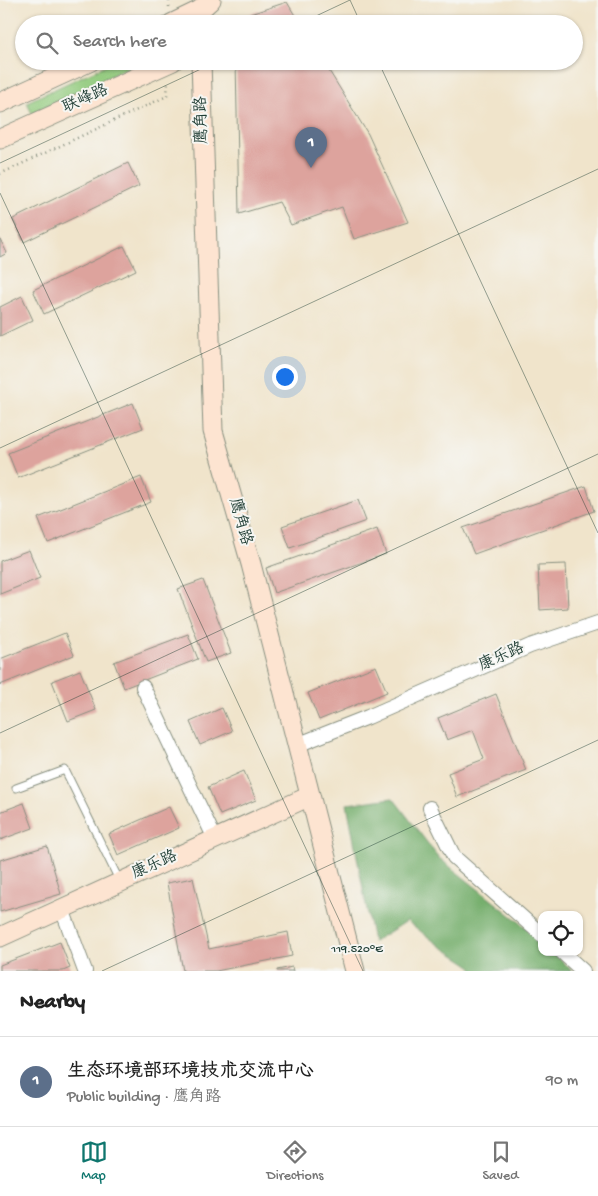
<!DOCTYPE html>
<meta charset="utf-8">
<style>
:root{--surface:#fff;--page:#f6f6f6;--text:#222;--muted:#767676;--line:#e0e0e0;--accent:#0f766e}
body{margin:0;font-family:"Gochi Hand","LXGW WenKai TC",sans-serif;background:var(--page);color:var(--text)}
.controls{position:absolute;right:15px;bottom:15px;display:grid;overflow:hidden;border-radius:10px;box-shadow:0 1px 4px #0004}
.controls button{width:45px;height:45px;display:grid;place-items:center;padding:0;border:0;border-bottom:1px solid var(--line);background:var(--surface);color:var(--text);font:25px sans-serif}
.you{position:absolute;left:284px;top:376px;width:18px;height:18px;margin:-12px;border:4px solid #fff;border-radius:50%;background:#1a73e8;box-shadow:0 0 0 8px #1a73e833}
.badge{display:grid;place-items:center;width:32px;height:32px;border-radius:50%;background:var(--accent);color:#fff;font-size:16px;font-weight:700}
.pin{position:absolute;translate:-50% -41px;filter:drop-shadow(0 1px 2px #0008)}
.pin::after{content:'';position:absolute;top:26px;width:18px;height:15px;background:inherit;clip-path:polygon(0 0,100% 0,50% 100%)}
.list{margin:0;padding:0;list-style:none}
h2{display:flex;justify-content:space-between;align-items:center;height:65px;margin:0;padding:0 20px;font-size:21px}
h2 small{font-size:16px;font-weight:400;color:var(--muted)}
.list li{display:grid;grid-template-columns:32px 1fr auto;gap:15px;align-items:center;box-sizing:border-box;height:90px;padding:0 20px;border-top:1px solid var(--line)}
.list b{display:block;font-size:19px;white-space:nowrap}
.list p{margin:0;font-size:16px;white-space:nowrap;color:var(--muted)}
.list em{font-size:16px;font-style:normal;color:var(--muted)}
.icon{flex:none;width:28px;height:28px;fill:none;stroke:currentColor;stroke-width:2;stroke-linecap:round;stroke-linejoin:round}
.map{position:relative;flex:none;width:598px;height:971px;overflow:hidden}
.search{position:absolute;background:var(--surface);box-shadow:0 1px 4px #0004;left:15px;right:15px;top:15px;height:55px;display:flex;align-items:center;gap:12px;box-sizing:border-box;padding:0 18px;border-radius:28px;color:var(--muted);font-size:19px}
.sheet{height:155px;background:var(--surface)}
nav{display:flex;justify-content:space-around;align-items:center;box-sizing:border-box;height:70px;border-top:1px solid var(--line);background:var(--surface);font-size:14px;color:var(--muted)}
nav a{display:grid;justify-items:center;gap:2px}
nav .on{color:var(--accent)}
.map>svg:first-child{display:block}
</style>
<div class="map">
<svg width="598" height="971" viewBox="0 0 598 971">
<rect width="100%" height="100%" fill="#f6f6f2"/>
<filter id="ink" filterUnits="userSpaceOnUse"><feTurbulence type="fractalNoise" baseFrequency=".02" numOctaves="2"/><feDisplacementMap in="SourceGraphic" scale="10" xChannelSelector="R" yChannelSelector="G"/><feConvolveMatrix kernelMatrix="1 2 1 2 8 2 1 2 1" color-interpolation-filters="sRGB"/></filter>
<filter id="wash" filterUnits="userSpaceOnUse"><feTurbulence type="fractalNoise" baseFrequency=".0096" numOctaves="4" result="noise"/><feDisplacementMap in="SourceGraphic" scale="20" xChannelSelector="R" yChannelSelector="G"/><feGaussianBlur stdDeviation="1.12" result="paint"/><feColorMatrix in="noise" values="0 0 0 0 0 0 0 0 0 0 0 0 0 0 0 0 0 1.4 0 .05"/><feComposite in="paint" operator="in"/></filter>
<g filter="url(#wash)">
<rect width="100%" height="100%" fill="#f0e4cb"/>
<!-- green -->
<polygon fill="#92ca7d" stroke="#588458" points="115,61 141,61 32,114 27,102"/>
<!-- forest -->
<polygon fill="#75ae6c" stroke="#4a7650" points="393,798 439,858 542,940 542,952 554,952 572,971 474,971 470,965 436,943 407,921 373,942 347,804"/>
<g id="blocks">
<!-- building -->
<g fill="#dda39d">
<polygon points="287,2 300,24 235,24 235,19"/>
<polygon points="236,61 323,61 368,134 408,222 354,239 342,207 291,225 279,202 239,214"/>
<polygon points="128,163 139,186 24,242 13,219"/>
<polygon points="0,239 7,253 0,257"/>
<polygon points="124,246 136,270 44,314 33,290"/>
<polygon points="22,296 33,320 0,336 0,307"/>
<polygon points="133,403 143,428 18,478 8,453"/>
<polygon points="141,477 151,502 48,543 38,518"/>
<polygon points="586,486 594,511 474,554 463,528"/>
<polygon points="358,500 366,521 290,548 282,526"/>
<polygon points="377,529 386,554 274,593 266,568"/>
<polygon points="29,550 40,578 0,594 0,561"/>
<polygon points="566,564 568,608 540,610 538,565"/>
<polygon points="203,580 231,653 206,662 178,589"/>
<polygon points="65,633 74,655 0,685 0,659"/>
<polygon points="188,634 198,659 124,688 114,662"/>
<polygon points="376,666 387,692 319,720 308,693"/>
<polygon points="80,670 96,710 68,721 52,681"/>
<polygon points="496,694 526,770 457,797 448,773 484,759 473,730 447,740 438,718"/>
<polygon points="222,708 232,731 200,745 190,722"/>
<polygon points="244,771 256,800 220,815 208,787"/>
<polygon points="24,803 33,828 0,840 0,812"/>
<polygon points="169,807 179,828 118,855 109,834"/>
<polygon points="47,846 61,894 0,912 0,860"/>
<polygon points="193,878 209,949 288,932 292,956 216,971 183,971 167,883"/>
<polygon points="60,942 70,968 63,971 0,971 0,965"/>
<polygon points="292,967 293,971 277,971 277,970"/>
</g>
</g>
</g>
<g filter="url(#ink)">
<use href="#blocks" fill-opacity="0" stroke="#889080" stroke-width="1"/>
<g fill="none" stroke-linecap="round" stroke-linejoin="round">
<defs>
<polyline id="lane" points="16,788 65,770 120,882"/>
<g id="street">
<polyline points="143,687 215,839"/>
<polyline points="297,745 368,717 530,646 598,623"/>
<polyline points="430,808 454,857 542,935"/>
<polyline points="62,909 85,971"/>
<polyline points="562,952 583,971"/>
</g>
<g id="secondary">
<polyline points="171,24 200,10 211,0"/>
<polyline points="201,61 213,431 251,564 355,971"/>
<polyline points="0,103 91,61"/>
<polyline points="0,139 173,61"/>
<polyline points="0,937 310,796"/>
</g>
</defs>
<!-- lane casing -->
<use href="#lane" stroke="#889080" stroke-width="9"/>
<!-- street casing -->
<use href="#street" stroke="#889080" stroke-width="16"/>
<!-- secondary casing -->
<use href="#secondary" stroke="#889080" stroke-width="21"/>
<!-- path -->
<g stroke="#889080" stroke-width="2.5" stroke-dasharray="1 4" stroke-linecap="butt">
<polyline points="169,7 169,0"/>
<polyline points="0,174 167,96 168,82"/>
</g>
<!-- lane -->
<use href="#lane" stroke="#fff" stroke-width="7"/>
<!-- street -->
<use href="#street" stroke="#fff" stroke-width="14"/>
<!-- secondary -->
<use href="#secondary" stroke="#fde4d1" stroke-width="19"/>
</g>
</g>
<!-- ticks -->
<path fill="none" stroke="#1f3d34" stroke-width="1" stroke-opacity="0.45" d="M350,0L361,24M299,24L350,0M378,61L598,533M0,163L218,61M0,193L363,971M0,448L598,169M0,733L598,454M102,971L598,740"/>
<g text-anchor="middle" dominant-baseline="central" stroke-width="4" stroke-linejoin="round" paint-order="stroke">
<!-- street labels -->
<g font-size="16" fill="#1f3d34" stroke="#f6f6f2">
<text transform="translate(86 100) rotate(-24)">联峰路</text>
<text transform="translate(203 120) rotate(-92)">鹰角路</text>
<text transform="translate(239 522) rotate(74)">鹰角路</text>
<text transform="translate(502 658) rotate(-24)">康乐路</text>
<text transform="translate(155 866) rotate(-24)">康乐路</text>
</g>
</g>
<g font-size="12" text-anchor="middle" fill="#1f3d34" stroke="#f6f6f2" stroke-width="4" stroke-linejoin="round" paint-order="stroke">
<text x="357" y="952">119.520°E</text>
</g>
</svg>
<div class="controls">
<button><svg class="icon" aria-label="locate" viewBox="0 0 24 24"><circle cx="12" cy="12" r="6"/><path d="M12 2v4M12 18v4M2 12h4M18 12h4"/></svg></button>
</div>
<div class="you"></div>
<div class="pin badge" style="left:311px;top:168px;background:#5c6f8a">1</div>
<div class="search"><svg class="icon" aria-label="search" viewBox="0 0 24 24"><circle cx="10" cy="10" r="6"/><path d="M15 15l6 6"/></svg>Search here</div>
</div>
<section class="sheet">
<h2>Nearby<small></small></h2>
<ul class="list">
<li><span class="badge" style="background:#5c6f8a">1</span><div><b>生态环境部环境技术交流中心</b><p>Public building · 鹰角路</p></div><em>90 m</em></li>
</ul>
</section>
<nav>
<a class="on"><svg class="icon" aria-label="map" viewBox="0 0 24 24"><path d="M3 6l6-2 6 2 6-2v14l-6 2-6-2-6 2zM9 4v14M15 6v14"/></svg>Map</a>
<a><svg class="icon" aria-label="directions" viewBox="0 0 24 24"><path d="M12 3l9 9-9 9-9-9zM9 14v-3h6M13 9l2 2-2 2"/></svg>Directions</a>
<a><svg class="icon" aria-label="saved" viewBox="0 0 24 24"><path d="M7 4h10v16l-5-4-5 4z"/></svg>Saved</a>
</nav>
